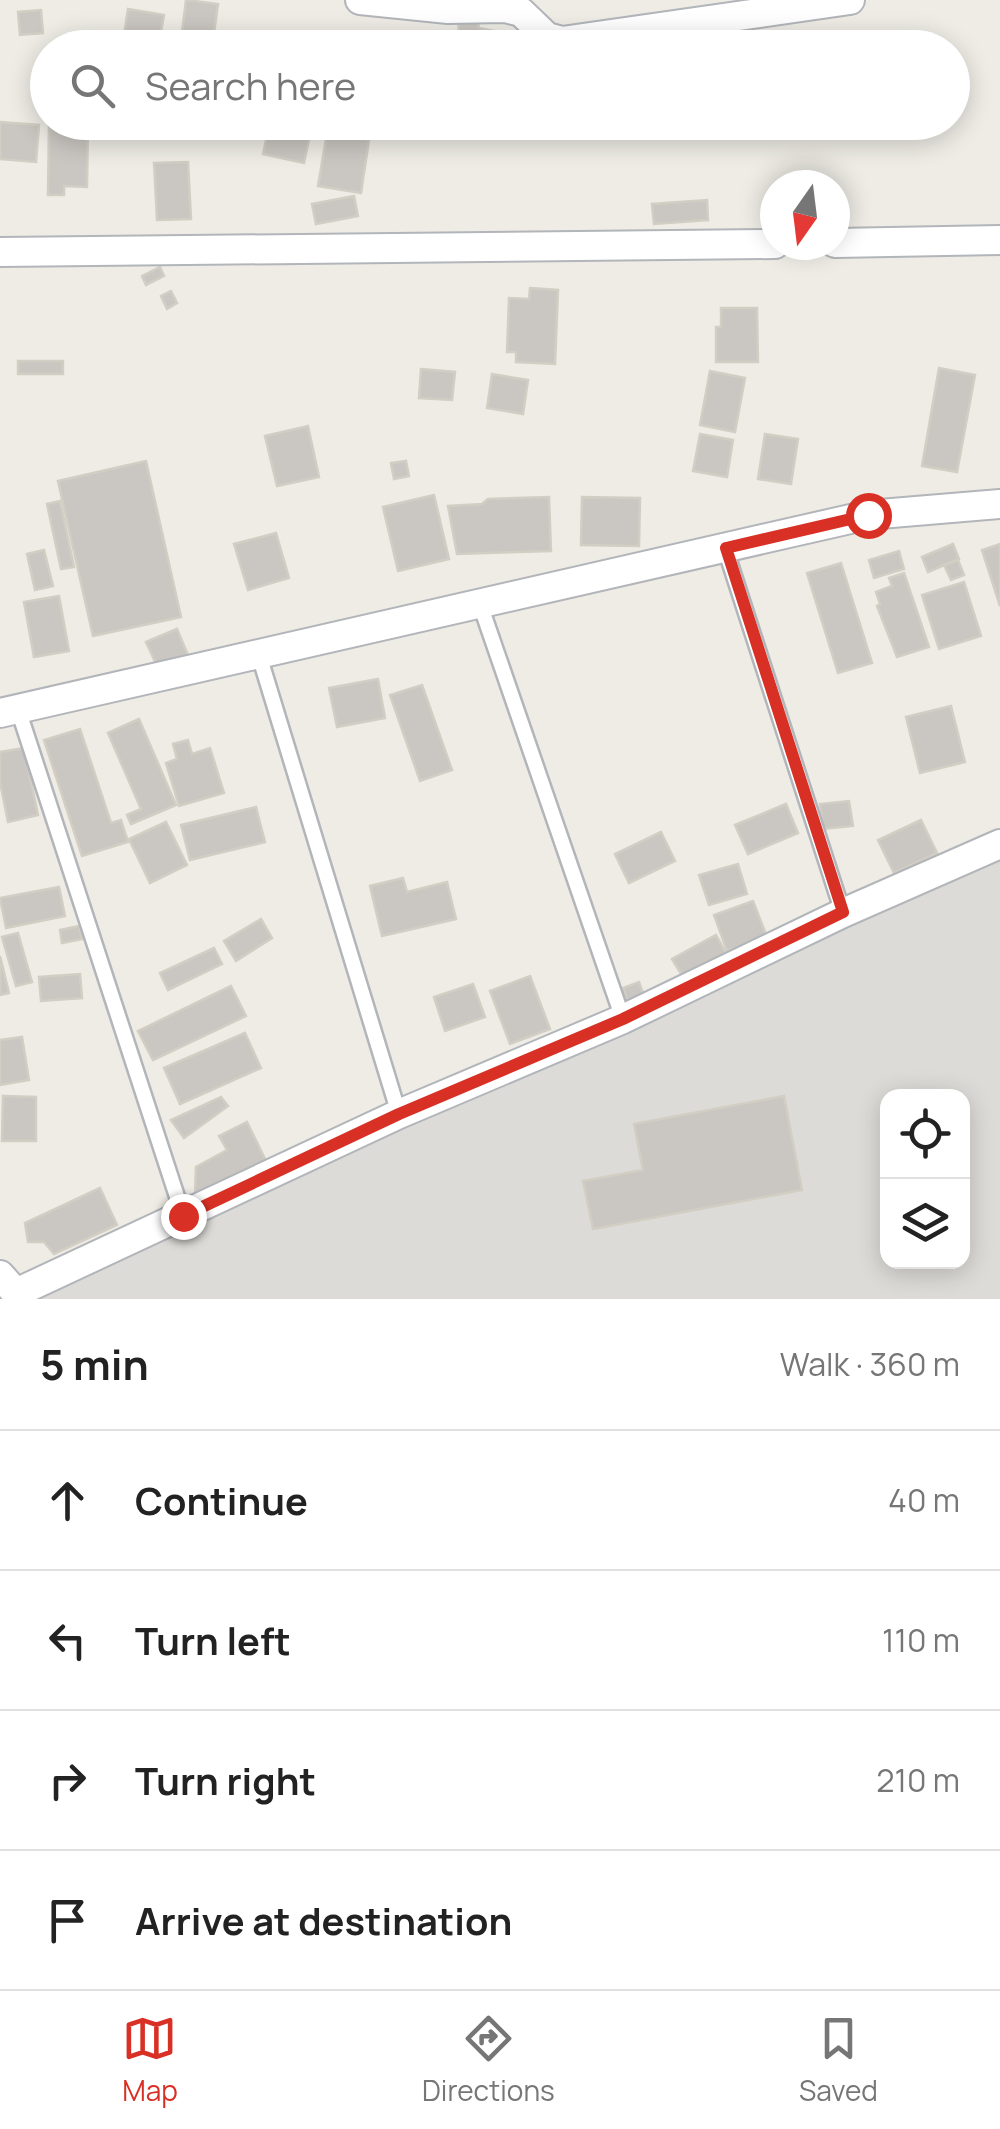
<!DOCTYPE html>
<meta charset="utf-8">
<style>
:root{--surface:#fff;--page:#f6f6f6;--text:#222;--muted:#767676;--line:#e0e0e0;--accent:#d93025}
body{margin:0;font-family:Manrope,sans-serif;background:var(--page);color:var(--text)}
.controls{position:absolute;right:30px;bottom:30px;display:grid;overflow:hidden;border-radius:20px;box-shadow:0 5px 25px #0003}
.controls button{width:90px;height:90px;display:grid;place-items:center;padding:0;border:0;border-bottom:2px solid var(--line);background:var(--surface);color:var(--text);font:50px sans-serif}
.compass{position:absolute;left:760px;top:170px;width:90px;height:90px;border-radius:50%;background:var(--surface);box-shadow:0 5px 25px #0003;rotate:194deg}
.stop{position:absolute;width:30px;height:30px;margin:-22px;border:8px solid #d93025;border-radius:50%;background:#fff}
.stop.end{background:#d93025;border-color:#fff;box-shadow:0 2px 10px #0008}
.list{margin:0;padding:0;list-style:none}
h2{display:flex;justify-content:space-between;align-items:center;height:130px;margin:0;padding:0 40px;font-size:42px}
h2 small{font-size:32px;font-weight:400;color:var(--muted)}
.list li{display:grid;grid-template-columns:65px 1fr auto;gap:30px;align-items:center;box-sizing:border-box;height:140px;padding:0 40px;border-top:2px solid var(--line)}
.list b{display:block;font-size:38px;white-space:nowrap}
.list em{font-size:32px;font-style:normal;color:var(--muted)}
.icon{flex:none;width:55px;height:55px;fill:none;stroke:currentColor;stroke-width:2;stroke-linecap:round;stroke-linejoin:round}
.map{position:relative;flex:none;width:1000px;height:1299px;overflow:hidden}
.search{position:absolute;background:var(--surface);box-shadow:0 5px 25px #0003;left:30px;right:30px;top:30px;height:110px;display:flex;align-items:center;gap:25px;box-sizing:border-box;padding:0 35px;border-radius:55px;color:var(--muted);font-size:38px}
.sheet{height:690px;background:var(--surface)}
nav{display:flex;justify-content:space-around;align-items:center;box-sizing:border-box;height:140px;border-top:2px solid var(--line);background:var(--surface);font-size:28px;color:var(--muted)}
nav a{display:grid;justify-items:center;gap:5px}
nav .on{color:var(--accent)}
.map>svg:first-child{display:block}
</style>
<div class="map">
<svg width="1000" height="1299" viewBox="0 0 1000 1299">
<rect width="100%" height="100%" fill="#eeece5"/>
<!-- industrial -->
<path fill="#dddbd7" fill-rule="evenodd" d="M1000,849V1299H39ZM888,1096H962V1262H888Z"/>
<!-- building -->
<g fill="#cac7c2" stroke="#d2cec4" stroke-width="2.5">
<polygon points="186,0 218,4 212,48 180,48"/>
<polygon points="128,9 164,15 158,48 122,48"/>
<polygon points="41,10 43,33 20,35 18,12"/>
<polygon points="477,17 479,28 494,31 492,40 459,33 458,19"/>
<polygon points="227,32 272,39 270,48 224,48"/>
<polygon points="0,122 39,125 36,162 0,159"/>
<polygon points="49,122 88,122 87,187 64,186 64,195 48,195"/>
<polygon points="270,122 312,125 304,163 263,154"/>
<polygon points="327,133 369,140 361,193 318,186"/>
<polygon points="188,162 191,219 157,220 154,163"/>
<polygon points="354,196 358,216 316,224 312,204"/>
<polygon points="707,200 708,220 654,224 652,204"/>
<polygon points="160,267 164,276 146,285 142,276"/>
<polygon points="530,288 558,290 555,364 516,362 516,352 507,352 509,298 529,299"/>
<polygon points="171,291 177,303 167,309 161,296"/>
<polygon points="721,308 757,308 758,362 716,362 716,327 721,327"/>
<rect x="18" y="361" width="45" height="13"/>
<polygon points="939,368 975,375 957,472 922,466"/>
<polygon points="421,369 455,372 452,400 419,398"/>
<polygon points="710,371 745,378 735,432 700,425"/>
<polygon points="492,374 528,380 523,414 487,408"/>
<polygon points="308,426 319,477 277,486 265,436"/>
<polygon points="700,434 733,440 727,477 693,471"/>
<polygon points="765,434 798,439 791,484 758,479"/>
<polygon points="146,461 181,617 93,636 58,481"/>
<polygon points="406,461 409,476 394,479 391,463"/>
<polygon points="434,495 449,559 398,571 383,507"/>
<polygon points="549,497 551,551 457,554 448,506 482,504 488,499"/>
<polygon points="582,497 640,498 639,546 581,545"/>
<polygon points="60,501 74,567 61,569 47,504"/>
<polygon points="276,533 289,578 248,590 234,544"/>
<polygon points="953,544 959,559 928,572 922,557"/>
<polygon points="1000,544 1000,606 982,550"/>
<polygon points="44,550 53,586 35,590 27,554"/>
<polygon points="899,551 904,569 874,578 869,560"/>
<polygon points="958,560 964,575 951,580 944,565"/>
<polygon points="841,563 872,663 838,673 807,573"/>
<polygon points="904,573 929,647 897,657 877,606 880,604 876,592 892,586 889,578"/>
<polygon points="964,582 981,636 939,649 922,595"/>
<polygon points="59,596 69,651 34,657 24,602"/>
<polygon points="177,629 188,655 158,668 146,642"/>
<polygon points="378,679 385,718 337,727 329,688"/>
<polygon points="422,685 452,770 420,781 390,695"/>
<polygon points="951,706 965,762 920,773 906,717"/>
<polygon points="139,719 176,805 131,824 127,815 141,809 108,733"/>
<polygon points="80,729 111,823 121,820 128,842 82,856 44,740"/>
<polygon points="188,740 192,754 210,748 224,793 179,806 166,763 177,759 173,744"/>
<polygon points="24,748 38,815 8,822 0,782 0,752"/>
<polygon points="849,801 853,826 823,829 820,804"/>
<polygon points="786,804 798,833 748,854 735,825"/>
<polygon points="256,807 265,842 190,860 181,825"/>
<polygon points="921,820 937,853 894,873 878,840"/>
<polygon points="166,822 187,865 150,883 129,839"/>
<polygon points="661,832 675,861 629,883 615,854"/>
<polygon points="738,864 747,894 709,905 699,875"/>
<polygon points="403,878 407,892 447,882 456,919 382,936 370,886"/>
<polygon points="59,887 65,916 6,928 0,898"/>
<polygon points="753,901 767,937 727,951 714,915"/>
<polygon points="261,919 272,938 236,961 224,941"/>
<polygon points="79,926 82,939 62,943 60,930"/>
<polygon points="18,933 32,982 16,986 2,937"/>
<polygon points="716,935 726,953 683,977 672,959"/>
<polygon points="214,948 222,964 168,990 160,973"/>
<polygon points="0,956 9,993 0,995"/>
<polygon points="80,974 82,998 41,1001 39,977"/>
<polygon points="530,976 550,1029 510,1044 490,991"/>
<polygon points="639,982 646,1002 630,1008 623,988"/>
<polygon points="473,984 485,1017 445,1031 434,997"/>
<polygon points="231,986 246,1016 153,1060 138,1031"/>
<polygon points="245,1033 261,1068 180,1104 164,1068"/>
<polygon points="22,1037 29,1080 0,1085 0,1040"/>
<polygon points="3,1096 36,1097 36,1141 2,1141"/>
<polygon points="784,1096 802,1190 593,1229 583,1181 643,1170 634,1124"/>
<polygon points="221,1097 228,1106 184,1138 171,1120"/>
<polygon points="247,1122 268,1165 195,1193 196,1167 227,1150 219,1136"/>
<polygon points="100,1188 117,1225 54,1254 44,1242 28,1242 25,1223"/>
</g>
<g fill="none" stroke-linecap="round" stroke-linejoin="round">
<defs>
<g id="lane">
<polyline points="725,548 843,913"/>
<polyline points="480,604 623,1019"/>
<polyline points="259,655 399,1114"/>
<polyline points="18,709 183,1215"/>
</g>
<g id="street">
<polyline points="360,0 448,9 505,8 521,12 547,37 562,41 850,0"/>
<polyline points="835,243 1000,240"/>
<polyline points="0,252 775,244"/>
<polyline points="0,713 868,515 1000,504"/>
<polyline points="0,1275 16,1293 399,1114 623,1019 843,913 1000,844"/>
</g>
</defs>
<!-- lane casing -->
<use href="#lane" stroke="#b2b5b9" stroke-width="19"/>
<!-- street casing -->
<use href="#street" stroke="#b2b5b9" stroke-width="32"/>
<!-- lane -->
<use href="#lane" stroke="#fff" stroke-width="14"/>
<!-- street -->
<use href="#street" stroke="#fff" stroke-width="28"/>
</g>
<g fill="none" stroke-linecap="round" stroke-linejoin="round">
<!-- route -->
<polyline stroke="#d93025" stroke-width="12" points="183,1216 399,1114 623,1019 843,912 726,548 868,515"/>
</g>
</svg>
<div class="controls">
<button><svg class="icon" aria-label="locate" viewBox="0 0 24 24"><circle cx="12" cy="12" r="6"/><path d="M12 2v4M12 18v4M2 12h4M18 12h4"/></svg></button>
<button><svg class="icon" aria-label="layers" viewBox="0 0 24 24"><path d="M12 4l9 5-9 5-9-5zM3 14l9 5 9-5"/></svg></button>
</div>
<svg class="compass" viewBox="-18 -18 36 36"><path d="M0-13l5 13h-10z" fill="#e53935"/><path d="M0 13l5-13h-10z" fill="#767676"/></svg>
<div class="stop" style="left:868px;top:515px"></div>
<div class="stop end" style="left:183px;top:1216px"></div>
<div class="search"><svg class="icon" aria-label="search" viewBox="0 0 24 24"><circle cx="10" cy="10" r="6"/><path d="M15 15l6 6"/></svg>Search here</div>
</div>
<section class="sheet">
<h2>5 min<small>Walk · 360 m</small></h2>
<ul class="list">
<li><svg class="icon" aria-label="ahead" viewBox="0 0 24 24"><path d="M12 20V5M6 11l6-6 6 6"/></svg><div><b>Continue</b></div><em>40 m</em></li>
<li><svg class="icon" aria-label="left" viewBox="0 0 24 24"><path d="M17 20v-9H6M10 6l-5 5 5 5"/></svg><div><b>Turn left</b></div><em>110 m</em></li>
<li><svg class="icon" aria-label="right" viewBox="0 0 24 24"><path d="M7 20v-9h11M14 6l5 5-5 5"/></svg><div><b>Turn right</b></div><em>210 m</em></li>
<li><svg class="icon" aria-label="arrive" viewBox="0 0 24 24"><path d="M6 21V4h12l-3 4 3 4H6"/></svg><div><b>Arrive at destination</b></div></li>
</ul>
</section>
<nav>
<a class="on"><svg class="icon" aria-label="map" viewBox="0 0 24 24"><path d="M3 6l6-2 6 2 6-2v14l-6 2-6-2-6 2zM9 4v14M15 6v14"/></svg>Map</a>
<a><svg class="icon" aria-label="directions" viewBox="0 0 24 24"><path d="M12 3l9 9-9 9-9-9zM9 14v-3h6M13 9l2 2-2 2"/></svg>Directions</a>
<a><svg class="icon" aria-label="saved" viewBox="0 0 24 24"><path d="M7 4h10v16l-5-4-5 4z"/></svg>Saved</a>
</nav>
